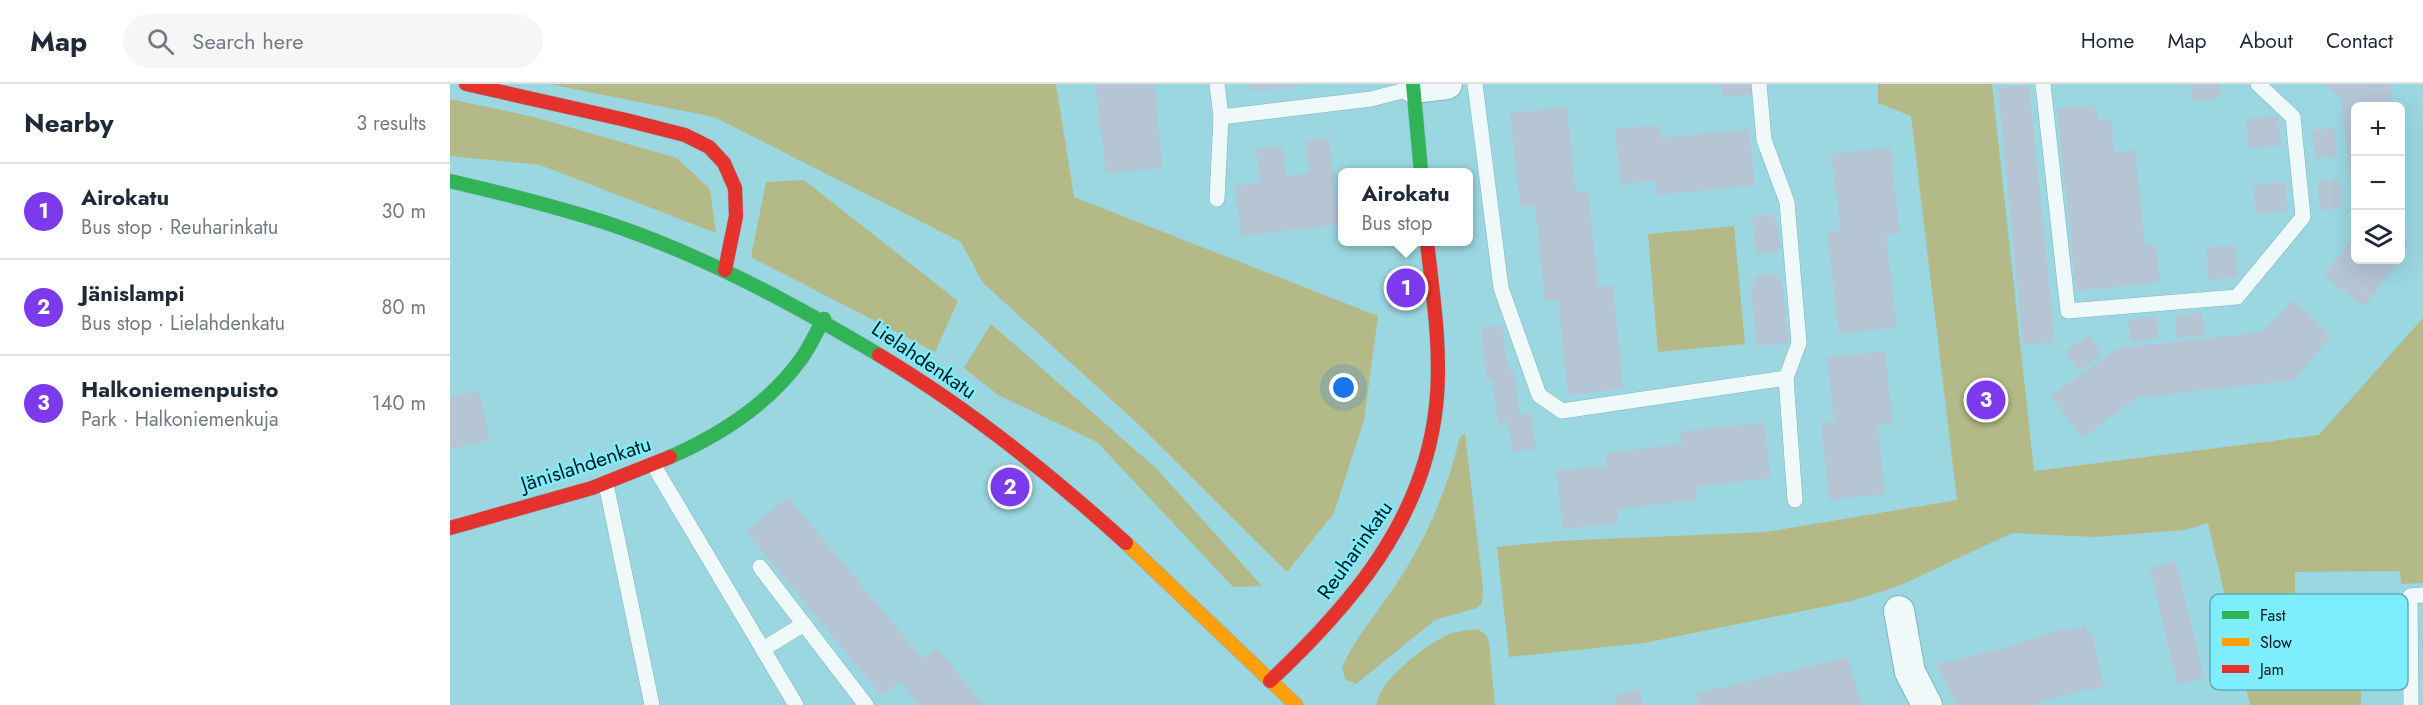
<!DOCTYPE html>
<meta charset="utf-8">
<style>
:root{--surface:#fff;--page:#f6f6f7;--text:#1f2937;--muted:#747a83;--line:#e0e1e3;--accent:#7c3aed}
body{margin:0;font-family:Jost,sans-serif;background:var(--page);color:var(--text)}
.controls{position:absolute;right:18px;top:18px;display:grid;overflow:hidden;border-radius:9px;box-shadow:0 6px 24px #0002}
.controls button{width:54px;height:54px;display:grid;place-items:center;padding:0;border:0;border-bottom:2px solid var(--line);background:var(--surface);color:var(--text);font:30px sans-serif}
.you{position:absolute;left:894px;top:304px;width:21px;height:21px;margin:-15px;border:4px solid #fff;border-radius:50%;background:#1a73e8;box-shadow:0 0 0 9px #1a73e833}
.badge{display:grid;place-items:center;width:39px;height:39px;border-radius:50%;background:var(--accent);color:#fff;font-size:20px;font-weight:700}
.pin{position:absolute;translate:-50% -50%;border:3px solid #fff;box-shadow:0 2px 6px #0006}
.popup{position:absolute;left:888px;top:84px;width:135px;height:78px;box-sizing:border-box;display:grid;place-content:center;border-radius:9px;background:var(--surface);filter:drop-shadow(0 2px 4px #0005);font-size:20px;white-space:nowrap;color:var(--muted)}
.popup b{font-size:22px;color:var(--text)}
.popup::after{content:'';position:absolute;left:50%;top:100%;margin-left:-12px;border:12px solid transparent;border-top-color:var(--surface)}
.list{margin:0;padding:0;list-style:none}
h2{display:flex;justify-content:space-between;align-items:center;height:78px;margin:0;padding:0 24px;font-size:26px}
h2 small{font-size:20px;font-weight:400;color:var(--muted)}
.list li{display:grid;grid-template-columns:39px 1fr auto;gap:18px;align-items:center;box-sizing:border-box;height:96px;padding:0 24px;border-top:2px solid var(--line)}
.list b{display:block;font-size:22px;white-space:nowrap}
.list p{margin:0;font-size:20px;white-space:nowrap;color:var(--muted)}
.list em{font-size:20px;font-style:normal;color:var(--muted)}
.icon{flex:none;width:33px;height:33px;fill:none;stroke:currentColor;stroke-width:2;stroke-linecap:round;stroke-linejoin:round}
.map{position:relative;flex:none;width:1973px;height:621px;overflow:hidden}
header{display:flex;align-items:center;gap:36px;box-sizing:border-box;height:84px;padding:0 30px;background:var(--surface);border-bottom:2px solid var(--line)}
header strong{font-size:28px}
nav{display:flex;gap:33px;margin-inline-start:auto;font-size:21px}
.search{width:420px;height:54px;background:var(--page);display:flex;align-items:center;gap:15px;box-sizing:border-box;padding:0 21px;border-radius:33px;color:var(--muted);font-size:22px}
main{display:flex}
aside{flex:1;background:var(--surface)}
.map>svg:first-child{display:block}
</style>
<header>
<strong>Map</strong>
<div class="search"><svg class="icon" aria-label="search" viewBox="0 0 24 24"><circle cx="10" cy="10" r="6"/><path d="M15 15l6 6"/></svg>Search here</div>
<nav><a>Home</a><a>Map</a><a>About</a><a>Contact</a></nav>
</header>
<main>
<aside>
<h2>Nearby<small>3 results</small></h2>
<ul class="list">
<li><span class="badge">1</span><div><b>Airokatu</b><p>Bus stop · Reuharinkatu</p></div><em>30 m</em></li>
<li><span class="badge">2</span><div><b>Jänislampi</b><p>Bus stop · Lielahdenkatu</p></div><em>80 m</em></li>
<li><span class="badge">3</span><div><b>Halkoniemenpuisto</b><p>Park · Halkoniemenkuja</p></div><em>140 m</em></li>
</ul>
</aside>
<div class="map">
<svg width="1973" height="621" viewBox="0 0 1973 621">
<rect width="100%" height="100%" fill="#9bd7e1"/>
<!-- green -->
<g fill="#b4ba87">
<polygon points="99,0 606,0 624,113 928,232 914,336 884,429 837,488 688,340 533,199 511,158 264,33"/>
<polygon points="1428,0 1542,0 1584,387 1869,351 1973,234 1973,499 1951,500 1950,487 1845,488 1845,583 1911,583 1911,621 1800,621 1758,439 1735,446 1644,453 1562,449 1449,502 1402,517 1194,559 1059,573 1047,463 1107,457 1316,448 1507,416 1461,32 1428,19"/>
<polygon points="0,15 84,33 227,74 260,105 266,149 90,81 0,72"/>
<polygon points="354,96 508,217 485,268 301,173 316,98"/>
<polygon points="1284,142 1295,260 1208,268 1198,150"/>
<polygon points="541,240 707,385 812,502 783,503 647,358 548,311 514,284"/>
<path d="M1015,349L1033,504L1032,519L1027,524L985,536L906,600L895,595L892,583C906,552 928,528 947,499C977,454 997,406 1010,353Z"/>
<path d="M1028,545L1037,552L1039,559L1045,621H927C927,598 975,562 995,552C1005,547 1017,547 1028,545Z"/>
</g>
<!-- building -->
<g fill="#b5c5d4">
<polygon points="645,0 704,0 713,84 656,90"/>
<polygon points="799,0 848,0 848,3 800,7"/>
<polygon points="1271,0 1300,0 1301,11 1272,13"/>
<polygon points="1740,0 1770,0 1771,14 1742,17"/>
<polygon points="1875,0 1941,0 1943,22 1906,22 1906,144 1891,14"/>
<polygon points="1579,1 1605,258 1573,261 1548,4"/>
<polygon points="1646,21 1648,36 1661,35 1664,68 1685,66 1695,162 1706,161 1710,198 1626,207 1607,25"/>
<polygon points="1117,23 1126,108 1138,107 1148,203 1163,201 1173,305 1118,311 1108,216 1095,217 1085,121 1070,123 1060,29"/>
<polygon points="1828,32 1831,61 1799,65 1796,35"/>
<polygon points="1209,41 1210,54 1299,45 1305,101 1207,111 1206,97 1171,100 1165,45"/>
<polygon points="1884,44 1887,72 1865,75 1862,46"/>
<polygon points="879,54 890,140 791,152 785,102 811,98 806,65 832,62 836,92 860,89 856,57"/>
<polygon points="1440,63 1450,149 1436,151 1447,243 1389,250 1377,148 1391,146 1381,70"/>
<polygon points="1889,95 1892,123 1870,126 1867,97"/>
<polygon points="1835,98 1838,127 1806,130 1803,101"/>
<polygon points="1950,114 1957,164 1950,173"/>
<polygon points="1324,130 1331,164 1328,164 1328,167 1306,170 1302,133"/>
<polygon points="1906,151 1906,176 1949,176 1914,223 1874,191"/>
<polygon points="1785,161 1788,193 1758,196 1756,164"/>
<polygon points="1326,189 1326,195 1332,195 1339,259 1307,262 1300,200 1306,199 1305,192"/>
<polygon points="1844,216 1881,252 1844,296 1686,314 1632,354 1601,312 1668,264 1812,248"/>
<polygon points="1752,228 1755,251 1727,254 1724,232"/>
<polygon points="1706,232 1709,254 1681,258 1678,236"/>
<polygon points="1052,241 1058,286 1064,285 1070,331 1081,329 1086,365 1062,368 1058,338 1048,340 1042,295 1037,295 1031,244"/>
<polygon points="1638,251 1652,270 1629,287 1615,268"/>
<polygon points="1435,267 1443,340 1428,341 1435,410 1379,416 1371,339 1384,338 1377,273"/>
<polygon points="29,307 40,356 0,365 0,313"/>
<polygon points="1314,338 1321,394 1246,403 1247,416 1168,425 1169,439 1113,445 1106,387 1156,382 1155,369 1232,360 1230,348"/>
<polygon points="338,413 473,575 487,564 534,621 469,621 450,597 432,612 296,448"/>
<polygon points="1726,477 1754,594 1727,600 1700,484"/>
<polygon points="1636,542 1636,549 1642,548 1654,604 1631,607 1581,621 1506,621 1486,580 1551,565 1617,543 1617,548"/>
<polygon points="1398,573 1411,621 1250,621 1244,610"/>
<polygon points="1189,605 1193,621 1166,621 1164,611"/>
</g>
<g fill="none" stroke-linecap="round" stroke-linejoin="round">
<defs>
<g id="lane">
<polyline points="1025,0 1051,204 1089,311 1112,327 1336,294"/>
<polyline points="1309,0 1314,56 1337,118 1349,259 1336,294 1345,416"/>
<polyline points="1593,0 1618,227 1787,213 1853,133 1843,33 1808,0"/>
<polyline points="771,33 921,15 963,4"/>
<polyline points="767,115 771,33 767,0"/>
<polyline points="204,382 346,621"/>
<polyline points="156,400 202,621"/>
<polyline points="310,483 416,621"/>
<polyline points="313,565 354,540"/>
<polyline points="1961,621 1960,512 1973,511"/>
</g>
<g id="street">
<polyline points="963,4 997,0"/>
<polyline points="1449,527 1460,588 1477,621"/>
</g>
<g id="fast">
<polyline points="963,0 971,88"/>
<path d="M0,97C52,109 103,122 154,138C251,170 342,219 429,271"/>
<path d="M220,373C270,351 319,320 351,275C360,263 366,248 374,235"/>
</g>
<polyline id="slow" points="676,459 846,621"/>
<g id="jam">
<polyline points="16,0 176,36 235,51 259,63 274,79 285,104 286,132 275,186"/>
<path d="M429,271C518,324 599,389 676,459"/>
<polyline points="0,444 142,404 220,373"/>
<path d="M820,597C901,521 974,436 986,322C992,268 983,212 977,158"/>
</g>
</defs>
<!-- lane casing -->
<use href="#lane" stroke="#82b3ba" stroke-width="16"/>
<!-- street casing -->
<use href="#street" stroke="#82b3ba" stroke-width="32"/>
<!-- fast casing -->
<use href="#fast" stroke="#82b3ba" stroke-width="15"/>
<!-- slow casing -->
<use href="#slow" stroke="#82b3ba" stroke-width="15"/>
<!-- jam casing -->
<use href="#jam" stroke="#82b3ba" stroke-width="15"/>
<!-- lane -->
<use href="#lane" stroke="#f0f9fa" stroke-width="15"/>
<!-- street -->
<use href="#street" stroke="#f0f9fa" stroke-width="30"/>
<!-- fast -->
<use href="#fast" stroke="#30b455" stroke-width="14"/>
<!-- slow -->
<use href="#slow" stroke="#ff9f0a" stroke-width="14"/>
<!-- jam -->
<use href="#jam" stroke="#e5322d" stroke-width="14"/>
</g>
<g text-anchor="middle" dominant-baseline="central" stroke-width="4.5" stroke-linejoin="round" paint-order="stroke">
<!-- street labels -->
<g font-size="21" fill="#031c1f" stroke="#7eedfe">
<text transform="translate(474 276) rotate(34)">Lielahdenkatu</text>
<text transform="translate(136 380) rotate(-18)">Jänislahdenkatu</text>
<text transform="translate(905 466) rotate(-55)">Reuharinkatu</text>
</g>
</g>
<!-- legend -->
<rect x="1760" y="510" width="198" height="96" rx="9" fill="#7eedfe" stroke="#59aebb" stroke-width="1.5"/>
<rect x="1772" y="527" width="27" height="8" fill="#30b455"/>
<rect x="1772" y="554" width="27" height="8" fill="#ff9f0a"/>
<rect x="1772" y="581" width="27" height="8" fill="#e5322d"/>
<g font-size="16" fill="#031c1f">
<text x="1810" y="537">Fast</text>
<text x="1810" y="564">Slow</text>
<text x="1810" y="591">Jam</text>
</g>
</svg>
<div class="controls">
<button>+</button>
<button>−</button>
<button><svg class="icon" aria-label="layers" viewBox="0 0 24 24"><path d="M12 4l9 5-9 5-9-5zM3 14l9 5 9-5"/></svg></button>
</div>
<div class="you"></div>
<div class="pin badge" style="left:956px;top:204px">1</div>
<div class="popup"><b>Airokatu</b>Bus stop</div>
<div class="pin badge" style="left:560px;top:403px">2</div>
<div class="pin badge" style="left:1536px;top:316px">3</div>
</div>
</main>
